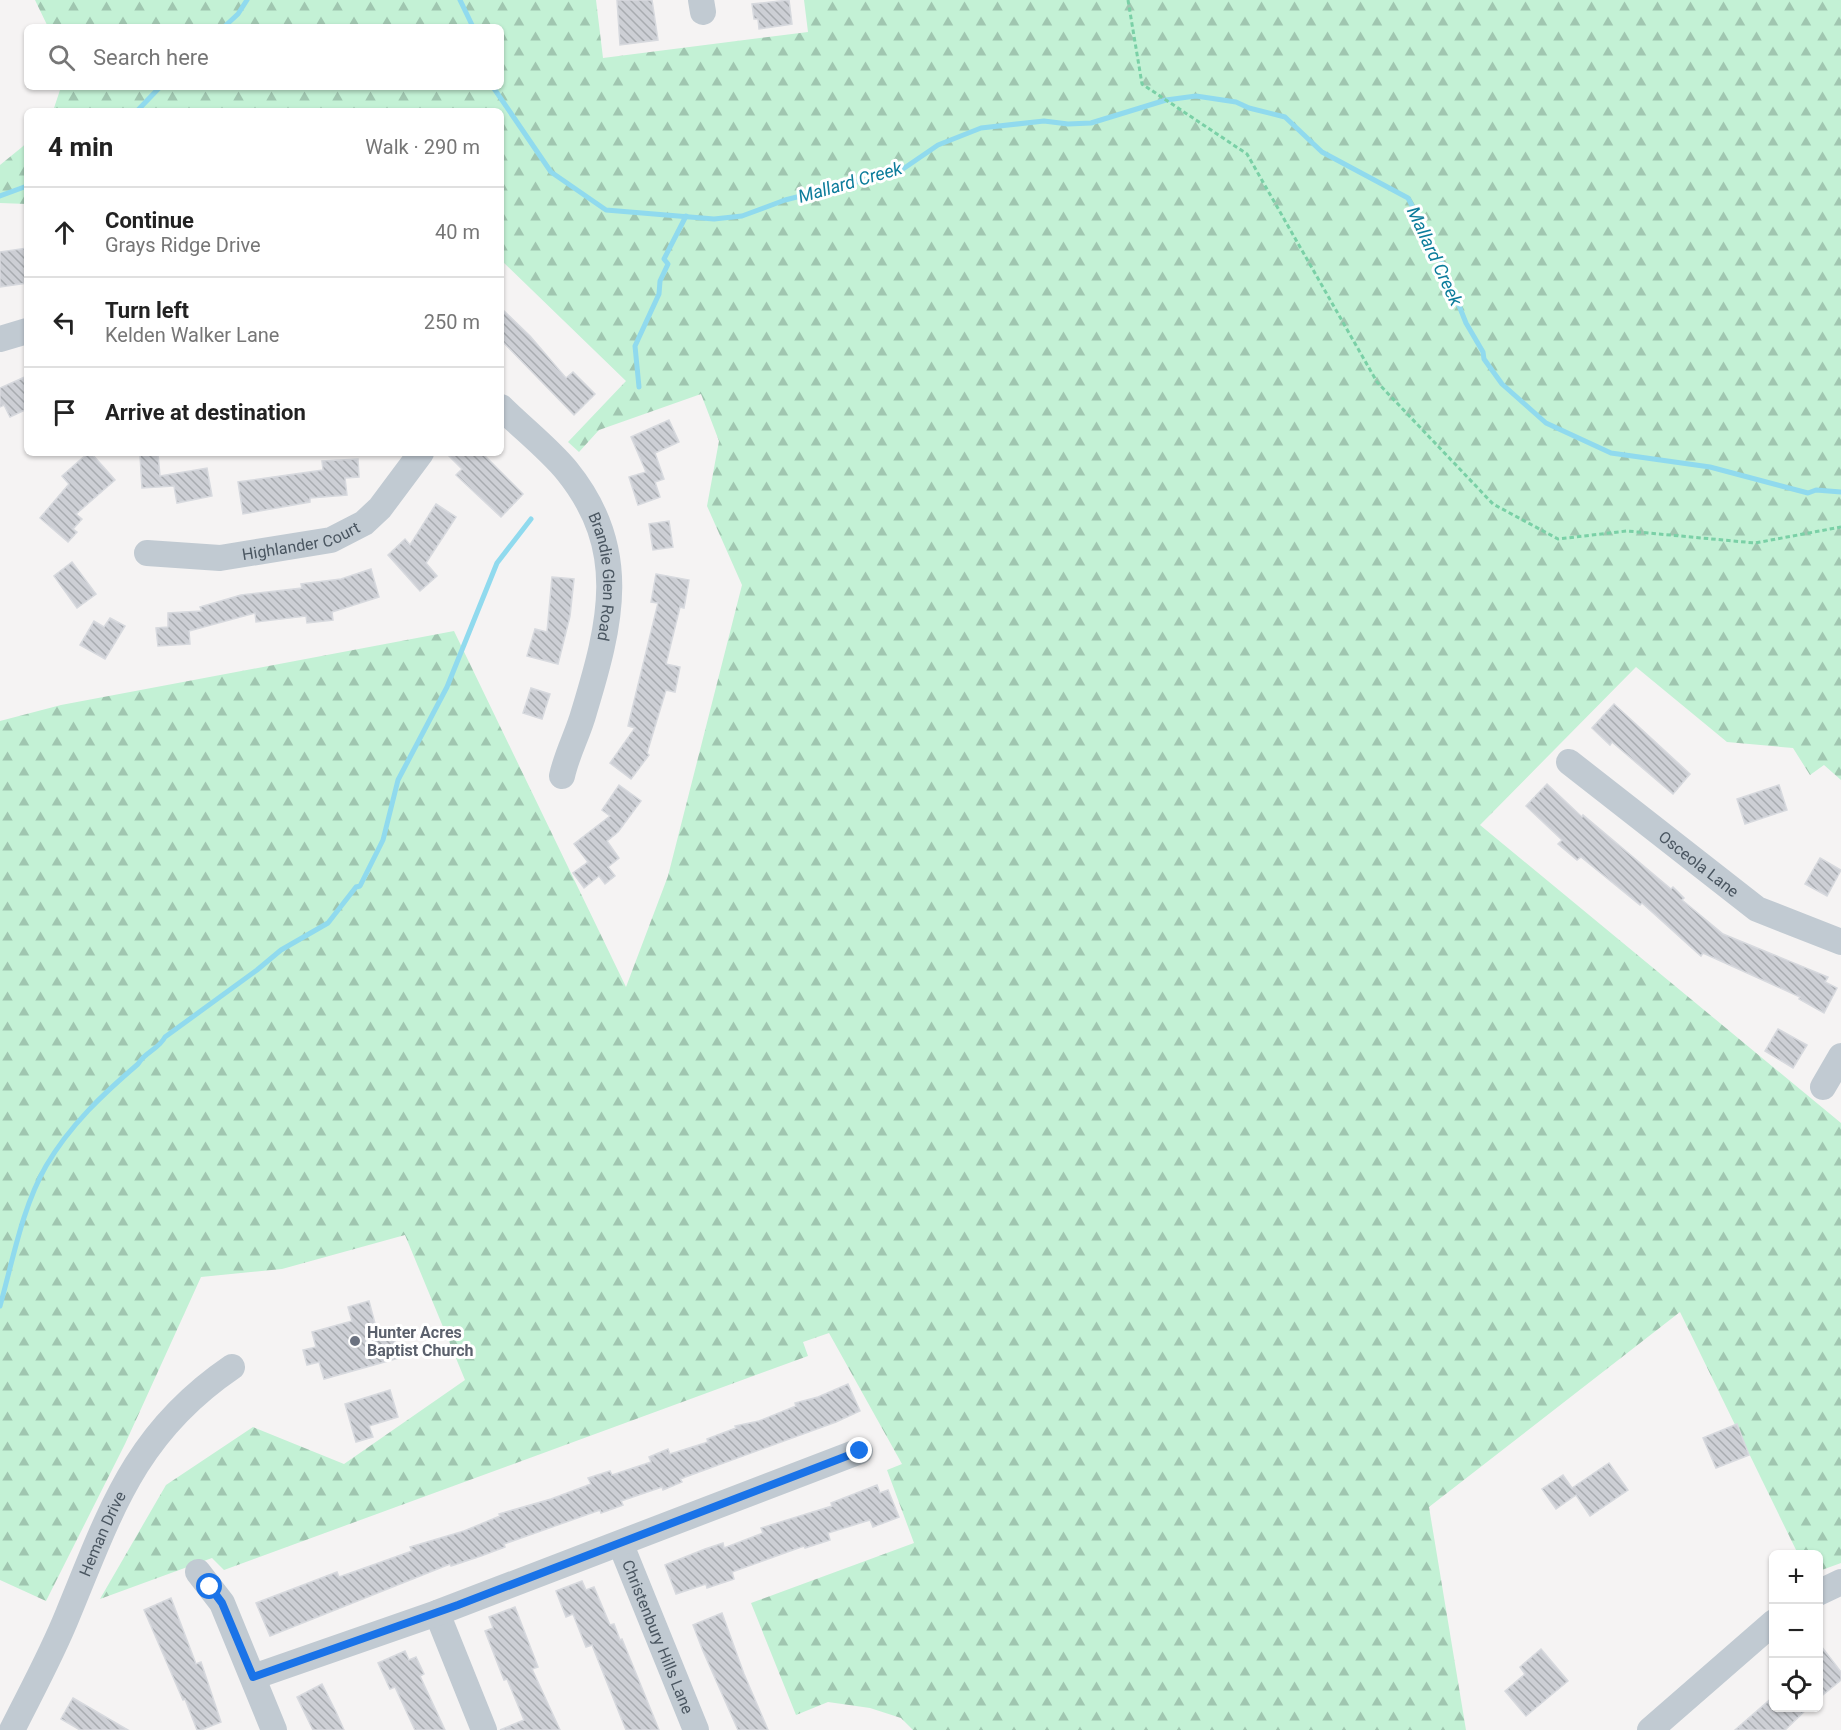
<!DOCTYPE html>
<meta charset="utf-8">
<style>
:root{--surface:#fff;--page:#f6f6f6;--text:#222;--muted:#767676;--line:#e0e0e0}
body{margin:0;font-family:Roboto,sans-serif;background:var(--page);color:var(--text)}
.controls{position:absolute;right:18px;bottom:18px;display:grid;overflow:hidden;border-radius:9px;box-shadow:0 2px 4px #0004}
.controls button{width:54px;height:54px;display:grid;place-items:center;padding:0;border:0;border-bottom:2px solid var(--line);background:var(--surface);color:var(--text);font:30px sans-serif}
.stop{position:absolute;width:18px;height:18px;margin:-14px;border:4px solid #1a73e8;border-radius:50%;background:#fff}
.stop.end{background:#1a73e8;border-color:#fff;box-shadow:0 2px 6px #0008}
.list{margin:0;padding:0;list-style:none}
h2{display:flex;justify-content:space-between;align-items:center;height:78px;margin:0;padding:0 24px;font-size:26px}
h2 small{font-size:20px;font-weight:400;color:var(--muted)}
.list li{display:grid;grid-template-columns:39px 1fr auto;gap:18px;align-items:center;box-sizing:border-box;height:90px;padding:0 24px;border-top:2px solid var(--line)}
.list b{display:block;font-size:22px;white-space:nowrap}
.list p{margin:0;font-size:20px;white-space:nowrap;color:var(--muted)}
.list em{font-size:20px;font-style:normal;color:var(--muted)}
.icon{flex:none;width:33px;height:33px;fill:none;stroke:currentColor;stroke-width:2;stroke-linecap:round;stroke-linejoin:round}
.map{position:relative;flex:none;width:1841px;height:1730px;overflow:hidden}
.search{position:absolute;background:var(--surface);box-shadow:0 2px 4px #0004;left:24px;top:24px;width:480px;height:66px;display:flex;align-items:center;gap:15px;box-sizing:border-box;padding:0 21px;border-radius:9px;color:var(--muted);font-size:22px}
.panel{position:absolute;background:var(--surface);box-shadow:0 2px 4px #0004;left:24px;top:108px;width:480px;height:348px;border-radius:9px}
.map>svg:first-child{display:block}
</style>
<div class="map">
<svg width="1841" height="1730" viewBox="0 0 1841 1730">
<defs>
<pattern id="forest-firs" width="22" height="20" patternUnits="userSpaceOnUse" patternTransform="scale(1.5)"><rect width="22" height="20" fill="#c3f1d5"/><path d="M5 1l3.5 6h-7zM16 11l3.5 6h-7z" fill="#a0c6b0"/></pattern>
<pattern id="building-back-hatch" width="6" height="6" patternUnits="userSpaceOnUse" patternTransform="scale(1.5)"><rect width="6" height="6" fill="#cdcfd5"/><path d="M-1 5l2 2M0 0l6 6M5-1l2 2" fill="none" stroke="#a8abb0"/></pattern>
</defs>
<rect width="100%" height="100%" fill="#f5f3f3"/>
<!-- forest -->
<g fill="url(#forest-firs)">
<polygon points="35,0 596,0 603,58 808,32 804,0 1841,0 1841,780 1824,765 1810,775 1793,748 1727,742 1636,667 1480,825 1841,1123 1841,1563 1819,1571 1818,1554 1798,1554 1680,1312 1429,1507 1466,1730 913,1730 901,1718 870,1708 828,1702 796,1715 751,1603 914,1543 887,1470 902,1464 829,1333 803,1342 808,1356 224,1570 212,1558 100,1599 166,1485 253,1427 344,1464 465,1380 405,1235 282,1269 201,1277 125,1444 46,1601 0,1580 0,721 61,705 454,631 626,987 668,876 742,585 707,506 719,441 701,394 599,430 579,452 568,442 626,381 501,260 501,111 53,111 61,87 501,87 501,27 48,27"/>
<polygon points="27,143 27,204 0,203 0,165"/>
</g>
<g fill="none" stroke-linecap="round" stroke-linejoin="round">
<!-- stream -->
<g stroke="#90daee" stroke-width="5">
<polyline points="460,0 473,27"/>
<polyline points="224,27 238,14 247,0"/>
<polyline points="493,87 551,172 606,210 714,219 742,216 785,200 900,171 938,145 981,128 1044,121 1068,124 1091,123 1166,100 1196,96 1236,102 1249,108 1285,117 1322,152 1408,198 1442,263 1466,323 1483,352 1484,359 1502,384 1546,423 1611,453 1710,467 1808,493 1816,490 1841,492"/>
<polyline points="137,111 160,87"/>
<polyline points="0,196 27,186"/>
<polyline points="639,387 635,346 659,294 660,281 668,264 664,259 686,216"/>
<path d="M0,1306C13,1260 22,1208 46,1166C70,1125 103,1094 138,1064C145,1052 159,1049 165,1037L257,970L281,950L328,923L356,887L360,886L383,840L398,780L447,687L497,563L531,519"/>
</g>
</g>
<!-- building -->
<g fill="url(#building-back-hatch)" stroke="#d7d9de" stroke-width="1.5">
<polygon points="617,0 652,0 658,40 620,45"/>
<polygon points="789,0 792,24 759,29 758,19 754,19 752,4"/>
<polygon points="27,248 27,283 0,287 0,252"/>
<polygon points="501,308 530,336 566,378 573,372 595,394 574,415 501,340"/>
<polygon points="27,376 27,409 10,417 4,405 0,407 0,388"/>
<polygon points="669,420 679,442 655,453 664,479 655,482 660,497 638,505 629,477 646,472 631,437"/>
<polygon points="88,453 91,453 115,480 76,514 82,519 73,529 77,532 68,542 40,518 69,484 62,476"/>
<polygon points="446,453 482,453 523,494 501,517 456,475 462,469"/>
<polygon points="158,454 160,476 207,468 212,496 177,503 174,486 142,488 140,455"/>
<polygon points="358,459 359,477 345,478 347,495 310,498 310,502 243,514 238,482 323,470 322,461"/>
<polygon points="436,504 456,517 426,563 437,576 420,591 388,555 405,539 410,545"/>
<polygon points="669,521 673,547 653,550 649,524"/>
<polygon points="72,562 96,594 77,608 54,576"/>
<polygon points="371,569 379,597 332,612 333,620 307,623 306,616 256,622 255,613 189,631 190,644 158,646 156,628 168,627 168,613 202,611 200,607 241,595 302,588 301,584 341,579"/>
<polygon points="656,574 689,580 684,608 680,607 666,664 680,667 675,692 666,690 647,753 649,755 631,779 610,763 635,728 628,726 658,603 651,602"/>
<polygon points="552,577 574,579 570,616 558,664 527,656 535,629 547,632"/>
<polygon points="110,618 125,626 105,659 80,645 94,621 104,627"/>
<polygon points="531,688 550,694 542,719 523,713"/>
<polygon points="1614,704 1690,774 1673,794 1612,742 1610,745 1592,728"/>
<polygon points="1547,784 1582,817 1583,815 1671,889 1673,887 1684,898 1682,900 1723,934 1828,977 1825,982 1837,988 1824,1013 1799,999 1800,997 1703,953 1701,956 1642,903 1640,905 1581,857 1577,860 1558,844 1562,840 1526,806"/>
<polygon points="619,785 641,801 618,832 607,841 619,858 608,867 615,876 605,884 599,876 584,888 573,873 588,862 574,844 610,816 602,810"/>
<polygon points="1779,785 1787,810 1745,824 1737,799"/>
<polygon points="1820,858 1841,870 1827,896 1805,884"/>
<polygon points="1778,1029 1807,1045 1793,1068 1765,1051"/>
<polygon points="369,1301 378,1335 392,1331 399,1358 324,1379 319,1362 307,1365 303,1350 316,1347 312,1332 352,1321 348,1307"/>
<polygon points="848,1384 860,1411 836,1422 680,1479 682,1482 663,1490 662,1487 621,1501 623,1505 601,1513 600,1510 504,1544 505,1547 481,1556 451,1566 450,1564 270,1636 256,1603 337,1572 339,1577 412,1551 410,1547 464,1531 500,1516 499,1514 551,1499 591,1484 588,1478 610,1471 612,1475 651,1462 649,1457 668,1449 670,1454 708,1442 707,1439 736,1428 735,1426 759,1421 796,1406 795,1403 818,1397"/>
<polygon points="390,1390 398,1417 369,1426 373,1437 356,1442 345,1404"/>
<polygon points="1737,1424 1749,1455 1716,1468 1703,1438"/>
<polygon points="1609,1463 1628,1490 1590,1516 1576,1495 1556,1509 1542,1489 1563,1475 1572,1488"/>
<polygon points="877,1485 880,1493 888,1490 899,1517 873,1527 870,1520 828,1533 830,1540 805,1548 804,1546 732,1572 734,1579 707,1588 706,1584 676,1594 665,1565 705,1549 723,1543 724,1548 763,1533 761,1528 832,1506 831,1503"/>
<polygon points="582,1581 586,1590 594,1587 610,1625 614,1624 620,1640 622,1639 659,1730 626,1730 592,1645 586,1647 573,1614 566,1617 556,1591"/>
<polygon points="171,1598 196,1664 201,1662 221,1722 201,1730 197,1730 185,1699 183,1700 144,1610"/>
<polygon points="515,1607 538,1667 532,1669 560,1730 500,1730 524,1720 507,1679 504,1680 485,1631 493,1628 489,1617"/>
<polygon points="722,1613 744,1674 768,1730 738,1730 703,1651 693,1625"/>
<polygon points="1818,1642 1841,1672 1841,1680 1818,1699"/>
<polygon points="1541,1649 1568,1681 1526,1716 1505,1691 1525,1674 1520,1667"/>
<polygon points="405,1651 409,1660 416,1657 424,1674 420,1676 445,1730 415,1730 395,1687 390,1689 378,1663"/>
<polygon points="322,1684 336,1712 344,1730 313,1730 297,1697"/>
<polygon points="1773,1697 1773,1707 1809,1707 1785,1730 1735,1730"/>
<polygon points="73,1698 128,1730 80,1730 61,1719"/>
</g>
<g fill="none" stroke-linecap="round" stroke-linejoin="round">
<!-- path -->
<polyline stroke="#7ad0a6" stroke-width="3" stroke-dasharray="4.5 3" stroke-linecap="butt" points="1128,0 1142,84 1247,154 1377,382 1493,504 1558,539 1627,531 1755,543 1841,527"/>
<!-- minor -->
<g stroke="#c1cad2" stroke-width="26">
<polyline points="701,0 703,12"/>
<polyline points="0,339 27,331"/>
<path id="s1" d="M501,407C522,428 548,448 567,471C630,549 611,623 584,712C578,734 567,753 562,776"/>
<path id="s2" d="M147,553L220,558L331,540L364,523L380,508L421,453"/>
<path id="s3" d="M1569,762L1757,909L1841,942"/>
<polyline points="1823,1087 1841,1056"/>
<path id="s4" d="M621,1545L696,1730"/>
<polyline points="198,1572 222,1603 274,1730"/>
<polyline points="1818,1593 1841,1582"/>
<polyline points="437,1613 484,1730"/>
<polyline points="253,1677 437,1613 860,1451"/>
<path id="s5" d="M12,1730C31,1692 52,1654 68,1614C111,1510 135,1433 232,1367"/>
<polyline points="1650,1730 1774,1622"/>
</g>
</g>
<g fill="none" stroke-linecap="round" stroke-linejoin="round">
<!-- route -->
<polyline stroke="#1a73e8" stroke-width="8" points="210,1587 222,1603 253,1677 458,1605 860,1451"/>
</g>
<!-- markers -->
<circle fill="#6b7280" stroke="#fff" stroke-width="2" cx="355" cy="1341" r="6"/>
<g text-anchor="middle" dominant-baseline="central" stroke-width="6" stroke-linejoin="round" paint-order="stroke">
<!-- street labels -->
<g font-size="16" fill="#4a5661" stroke="#fff">
<text stroke="none"><textPath href="#s2" startOffset="156">Highlander Court</textPath></text>
<text stroke="none"><textPath href="#s1" startOffset="207">Brandie Glen Road</textPath></text>
<text stroke="none"><textPath href="#s3" startOffset="165">Osceola Lane</textPath></text>
<text stroke="none"><textPath href="#s5" startOffset="216">Heman Drive</textPath></text>
<text stroke="none"><textPath href="#s4" startOffset="99">Christenbury Hills Lane</textPath></text>
</g>
<!-- worship labels -->
<g font-size="16" font-weight="bold" fill="#5b616d" stroke="#fff" text-anchor="start">
<text x="367" y="1332">Hunter Acres<tspan x="367" dy="18">Baptist Church</tspan></text>
</g>
<!-- water labels -->
<g font-size="18" font-style="italic" fill="#0c7c9b" stroke="#fff">
<text transform="translate(850 182) rotate(-16)">Mallard Creek</text>
<text transform="translate(1435 256) rotate(65)">Mallard Creek</text>
</g>
</g>
</svg>
<div class="controls">
<button>+</button>
<button>−</button>
<button><svg class="icon" aria-label="locate" viewBox="0 0 24 24"><circle cx="12" cy="12" r="6"/><path d="M12 2v4M12 18v4M2 12h4M18 12h4"/></svg></button>
</div>
<div class="stop" style="left:210px;top:1587px"></div>
<div class="stop end" style="left:860px;top:1451px"></div>
<div class="search"><svg class="icon" aria-label="search" viewBox="0 0 24 24"><circle cx="10" cy="10" r="6"/><path d="M15 15l6 6"/></svg>Search here</div>
<section class="panel">
<h2>4 min<small>Walk · 290 m</small></h2>
<ul class="list">
<li><svg class="icon" aria-label="ahead" viewBox="0 0 24 24"><path d="M12 20V5M6 11l6-6 6 6"/></svg><div><b>Continue</b><p>Grays Ridge Drive</p></div><em>40 m</em></li>
<li><svg class="icon" aria-label="left" viewBox="0 0 24 24"><path d="M17 20v-9H6M10 6l-5 5 5 5"/></svg><div><b>Turn left</b><p>Kelden Walker Lane</p></div><em>250 m</em></li>
<li><svg class="icon" aria-label="arrive" viewBox="0 0 24 24"><path d="M6 21V4h12l-3 4 3 4H6"/></svg><div><b>Arrive at destination</b></div></li>
</ul>
</section>
</div>
